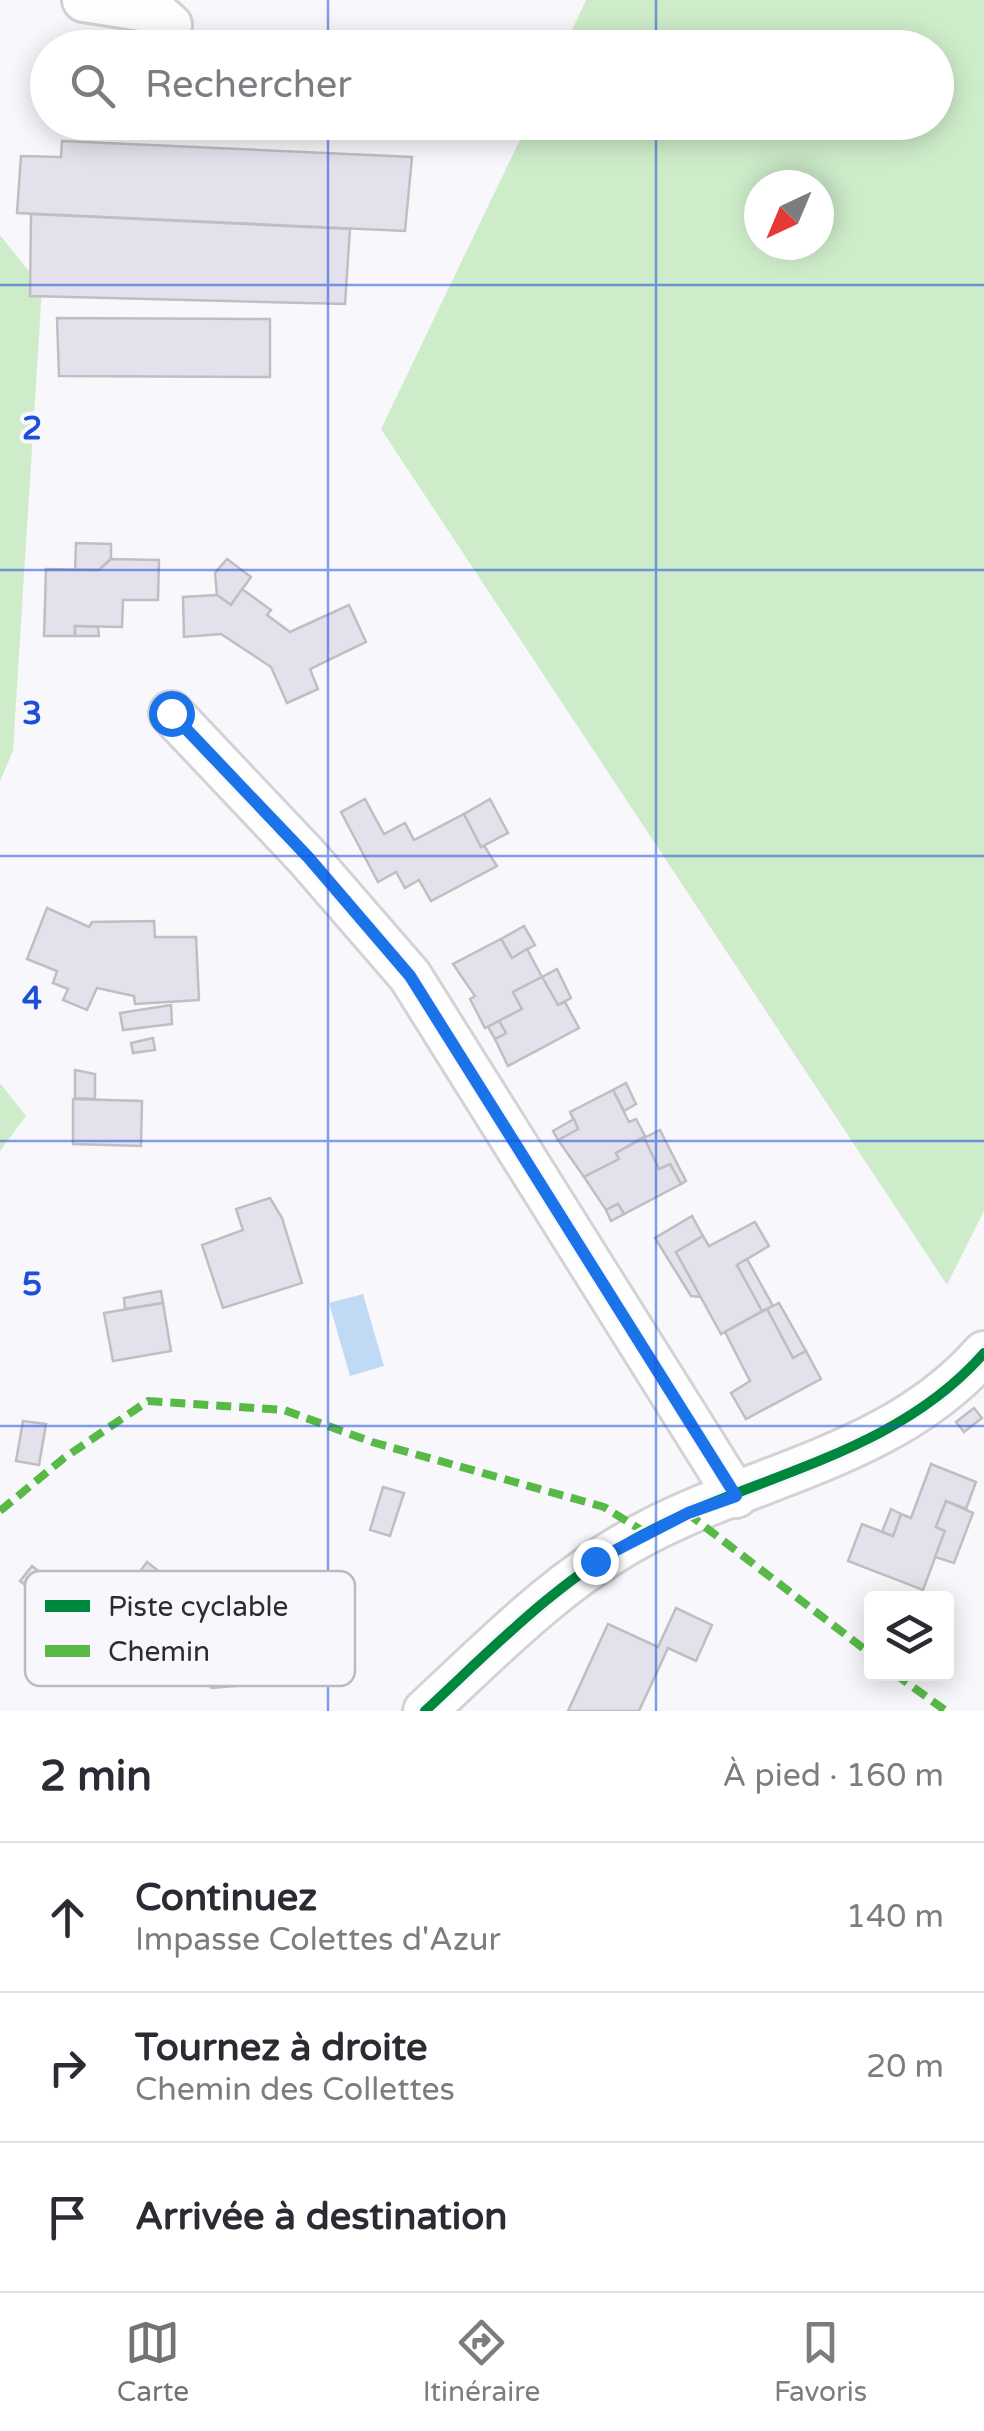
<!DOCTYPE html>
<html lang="fr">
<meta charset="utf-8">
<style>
:root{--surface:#fff;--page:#f7f7f7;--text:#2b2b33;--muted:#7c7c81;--line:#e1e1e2;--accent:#737376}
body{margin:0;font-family:"Varela Round",sans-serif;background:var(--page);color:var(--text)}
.controls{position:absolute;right:30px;bottom:30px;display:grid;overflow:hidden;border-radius:10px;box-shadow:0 5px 25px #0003}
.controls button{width:90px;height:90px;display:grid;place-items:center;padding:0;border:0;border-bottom:2px solid var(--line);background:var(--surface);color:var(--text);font:50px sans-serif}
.compass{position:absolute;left:744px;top:170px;width:90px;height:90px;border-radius:50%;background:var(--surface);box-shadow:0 5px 25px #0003;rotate:224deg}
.stop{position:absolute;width:30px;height:30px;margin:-22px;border:8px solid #1a73e8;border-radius:50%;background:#fff}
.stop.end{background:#1a73e8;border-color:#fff;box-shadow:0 2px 10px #0008}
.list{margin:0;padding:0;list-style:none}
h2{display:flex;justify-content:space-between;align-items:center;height:130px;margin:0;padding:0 40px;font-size:42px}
h2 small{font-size:32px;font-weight:400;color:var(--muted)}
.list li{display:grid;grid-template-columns:65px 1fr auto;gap:30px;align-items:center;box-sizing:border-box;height:150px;padding:0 40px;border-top:2px solid var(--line)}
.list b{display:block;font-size:38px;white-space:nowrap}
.list p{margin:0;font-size:32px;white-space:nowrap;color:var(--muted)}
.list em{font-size:32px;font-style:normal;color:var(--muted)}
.icon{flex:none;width:55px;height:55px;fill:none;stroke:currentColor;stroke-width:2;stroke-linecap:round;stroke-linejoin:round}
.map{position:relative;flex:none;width:984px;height:1711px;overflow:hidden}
.search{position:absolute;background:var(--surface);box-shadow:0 5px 25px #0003;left:30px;right:30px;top:30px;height:110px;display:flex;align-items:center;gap:25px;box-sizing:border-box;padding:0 35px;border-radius:55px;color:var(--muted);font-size:38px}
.sheet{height:580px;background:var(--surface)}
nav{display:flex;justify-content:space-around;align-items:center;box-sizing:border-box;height:140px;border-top:2px solid var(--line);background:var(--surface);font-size:28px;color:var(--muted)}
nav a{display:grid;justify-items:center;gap:5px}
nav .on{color:var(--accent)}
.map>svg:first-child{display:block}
</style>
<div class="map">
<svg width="984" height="1711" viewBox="0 0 984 1711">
<rect width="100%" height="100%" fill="#f8f8fc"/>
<!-- green -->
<g fill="#ceecca" fill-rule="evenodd">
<path d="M586,0H984V1211L947,1285L381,429L528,123L936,122V48L564,47ZM819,185V245H759V185Z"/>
<polygon points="0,235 42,288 13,751 0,781"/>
<polygon points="0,1083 26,1116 0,1151"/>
</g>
<!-- water -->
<polygon fill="#c0daf5" points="363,1294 384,1366 350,1376 329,1303"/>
<!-- building -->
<g fill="#e2e1ec" stroke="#bfbfc2" stroke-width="2.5">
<polygon points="62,141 412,157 405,231 17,213 21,156 61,157"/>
<polygon points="31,214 350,229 345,304 30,296"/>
<polygon points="57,318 270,319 270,377 59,376"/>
<polygon points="76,543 111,544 111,559 99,570 75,570"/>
<polygon points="111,559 159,560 158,600 123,600 122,627 75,626 75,636 44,636 46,569 99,570"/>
<polygon points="227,559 251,577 231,605 217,595 215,573"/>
<polygon points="242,589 271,610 267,615 290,632 349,605 366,642 310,669 318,689 287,703 271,667 221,634 184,637 183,597 217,595 231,605"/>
<polygon points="75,626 98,627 99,636 75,636"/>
<polygon points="365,799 384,834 405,823 414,840 464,814 497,866 431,901 419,880 405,888 396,872 378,882 341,812"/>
<polygon points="490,799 508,833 481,847 464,814"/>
<polygon points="47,908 89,927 92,922 154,921 155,937 196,937 199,1000 135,1004 134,996 97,988 87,1010 63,1000 68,989 53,983 57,971 27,959"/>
<polygon points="524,926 535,945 512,958 501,939"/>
<polygon points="501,939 512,958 527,949 542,977 513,992 522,1009 485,1028 470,999 475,996 453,964"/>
<polygon points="557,969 571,998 558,1005 542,977"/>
<polygon points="542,977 558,1005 565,1002 579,1028 508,1066 495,1039 506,1033 499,1021 522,1009 513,992"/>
<polygon points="171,1005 172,1024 123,1030 120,1013"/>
<polygon points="499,1021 506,1033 495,1039 488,1027"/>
<polygon points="153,1038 155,1050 133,1053 131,1043"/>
<polygon points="75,1070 95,1074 95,1099 75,1098"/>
<polygon points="626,1083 636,1104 624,1111 613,1090"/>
<polygon points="613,1090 629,1122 636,1119 645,1136 616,1153 619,1159 584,1177 558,1140 578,1129 570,1112"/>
<polygon points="73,1099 142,1101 141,1146 73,1144"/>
<polygon points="574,1119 578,1129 558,1140 553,1131"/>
<polygon points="660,1130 686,1181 681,1184 670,1164 659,1169 644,1138"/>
<polygon points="644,1138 659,1169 670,1164 681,1184 624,1214 618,1204 606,1210 584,1177 619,1159 616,1153"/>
<polygon points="270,1198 282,1218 302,1283 223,1308 202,1245 243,1230 236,1209"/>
<polygon points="618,1204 624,1214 611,1221 606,1210"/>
<polygon points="692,1216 703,1236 676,1252 701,1297 691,1296 655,1238"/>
<polygon points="755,1222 769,1246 737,1265 762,1311 721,1334 676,1252 703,1236 709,1246"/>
<polygon points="747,1259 773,1306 762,1311 737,1265"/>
<polygon points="161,1291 163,1303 125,1309 124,1298"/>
<polygon points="163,1303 171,1351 113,1361 104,1313"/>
<polygon points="779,1303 806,1351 793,1358 767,1309"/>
<polygon points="767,1309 793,1358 806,1351 821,1379 746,1419 731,1393 750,1381 725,1332"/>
<polygon points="974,1408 982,1418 964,1432 956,1422"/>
<polygon points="23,1421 46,1424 39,1465 16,1461"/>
<polygon points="931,1464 976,1482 966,1509 946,1501 936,1527 945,1531 923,1590 848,1561 862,1524 893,1536 901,1514 911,1518"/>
<polygon points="383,1487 404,1493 390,1536 370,1530"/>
<polygon points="946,1501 973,1513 954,1563 935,1557 945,1531 936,1527"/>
<polygon points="891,1509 901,1514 893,1536 882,1532"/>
<polygon points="147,1562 217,1617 249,1614 257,1684 212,1688 165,1651 175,1638 122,1595"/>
<polygon points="32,1566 52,1582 40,1597 20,1581"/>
<polygon points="676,1608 712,1625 696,1661 668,1648 639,1711 568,1711 608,1624 658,1647"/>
</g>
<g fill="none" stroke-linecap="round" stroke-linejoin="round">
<defs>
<g id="street">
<polyline points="84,0 154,11 170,25 168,42 157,48"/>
<polyline points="171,713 307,857 410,976 736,1496"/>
<path d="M425,1711C494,1647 560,1578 644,1534C757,1474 895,1455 984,1353"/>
</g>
</defs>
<!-- street casing -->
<use href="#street" stroke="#d3d3d6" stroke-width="48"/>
<!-- street -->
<use href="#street" stroke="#fefeff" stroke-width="42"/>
<!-- quiet -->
<g stroke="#58b947" stroke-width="8" stroke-dasharray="15 8" stroke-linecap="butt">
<polyline points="0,1511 64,1458 148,1401 284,1410 372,1442 604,1507 646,1533"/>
<polyline points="687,1513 872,1655"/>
<polyline points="895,1674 946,1711"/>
</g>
<defs>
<g id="cycleway">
<polyline points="171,713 307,857 410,976 736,1496"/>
<path d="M425,1711C494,1647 560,1578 644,1534C757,1474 895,1455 984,1353"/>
</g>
</defs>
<!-- cycleway casing -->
<use href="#cycleway" stroke="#f7f7fd" stroke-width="16"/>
<!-- cycleway -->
<use href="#cycleway" stroke="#00873e" stroke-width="10"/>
</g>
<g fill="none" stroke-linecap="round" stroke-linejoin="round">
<!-- route -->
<polyline stroke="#1a73e8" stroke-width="12" points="171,713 308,857 410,976 736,1496 688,1513 595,1561"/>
</g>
<!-- grid -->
<path fill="none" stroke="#1d4ed8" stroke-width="2.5" stroke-opacity="0.55" d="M328,0V48M656,0V48M328,122V1711M656,122V1711M0,285H984M0,570H984M0,856H984M0,1141H984M0,1426H984"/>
<!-- legend -->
<rect x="25" y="1571" width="330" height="115" rx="15" fill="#f7f7fd" stroke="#bababf" stroke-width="2.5"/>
<rect x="45" y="1600" width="45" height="12" fill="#00873e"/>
<rect x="45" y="1645" width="45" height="12" fill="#58b947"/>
<g font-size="28" fill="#2c2c2e">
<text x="108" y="1616">Piste cyclable</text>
<text x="108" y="1661">Chemin</text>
</g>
<g font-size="32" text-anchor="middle" font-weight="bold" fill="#1d4ed8" stroke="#f7f7fd" stroke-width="8" stroke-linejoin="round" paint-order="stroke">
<text x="32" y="439">2</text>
<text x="32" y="724">3</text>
<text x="32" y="1009">4</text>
<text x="32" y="1295">5</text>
</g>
</svg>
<div class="controls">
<button><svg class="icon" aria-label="layers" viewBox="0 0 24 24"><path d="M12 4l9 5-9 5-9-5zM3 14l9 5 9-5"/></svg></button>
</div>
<svg class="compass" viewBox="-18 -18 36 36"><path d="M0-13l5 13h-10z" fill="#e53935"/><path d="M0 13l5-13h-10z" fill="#7c7c81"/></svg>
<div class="stop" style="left:171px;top:713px"></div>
<div class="stop end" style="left:595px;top:1561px"></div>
<div class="search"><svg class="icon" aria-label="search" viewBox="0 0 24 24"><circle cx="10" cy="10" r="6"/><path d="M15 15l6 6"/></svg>Rechercher</div>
</div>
<section class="sheet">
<h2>2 min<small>À pied · 160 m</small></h2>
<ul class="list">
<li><svg class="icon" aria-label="ahead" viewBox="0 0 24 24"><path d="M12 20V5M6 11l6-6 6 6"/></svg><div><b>Continuez</b><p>Impasse Colettes d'Azur</p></div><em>140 m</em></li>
<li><svg class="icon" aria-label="right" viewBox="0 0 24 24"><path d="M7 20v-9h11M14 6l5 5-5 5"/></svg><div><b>Tournez à droite</b><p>Chemin des Collettes</p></div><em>20 m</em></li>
<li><svg class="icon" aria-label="arrive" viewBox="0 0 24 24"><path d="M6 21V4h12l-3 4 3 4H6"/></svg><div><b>Arrivée à destination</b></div></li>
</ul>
</section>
<nav>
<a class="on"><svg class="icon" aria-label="map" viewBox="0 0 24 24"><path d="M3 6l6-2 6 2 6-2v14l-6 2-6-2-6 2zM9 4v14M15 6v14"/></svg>Carte</a>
<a><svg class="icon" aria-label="directions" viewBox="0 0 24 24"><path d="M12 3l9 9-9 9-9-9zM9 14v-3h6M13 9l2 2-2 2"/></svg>Itinéraire</a>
<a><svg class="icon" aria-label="saved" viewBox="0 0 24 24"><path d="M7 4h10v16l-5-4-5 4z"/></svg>Favoris</a>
</nav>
